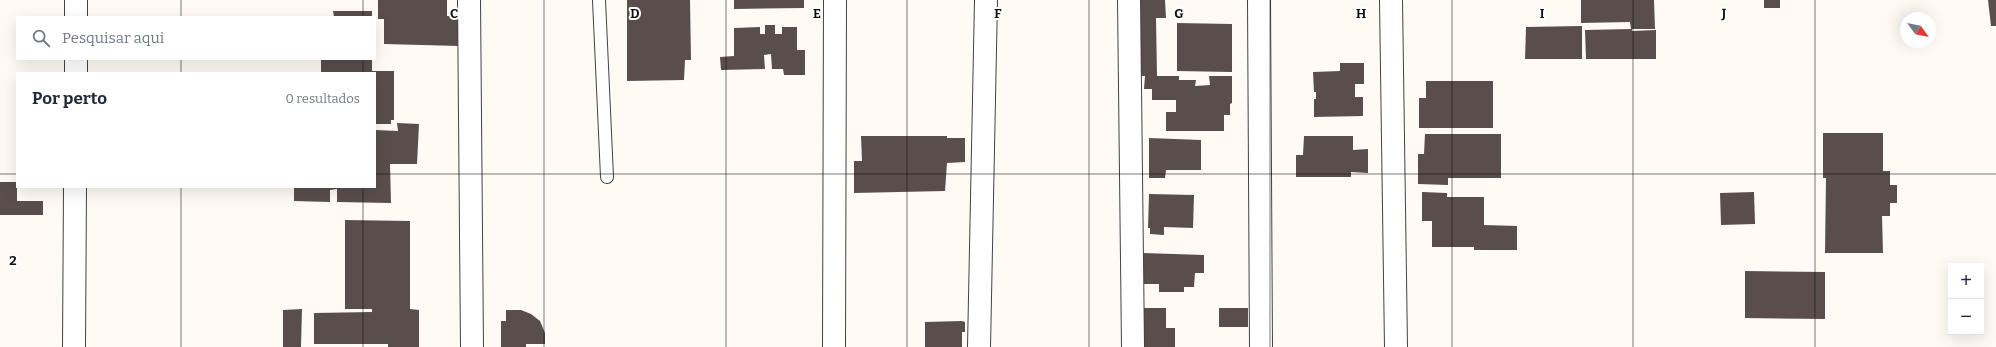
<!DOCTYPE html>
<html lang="pt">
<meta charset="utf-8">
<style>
:root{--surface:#fff;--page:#f6f6f7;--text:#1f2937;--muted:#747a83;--line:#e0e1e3}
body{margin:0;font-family:Bitter,serif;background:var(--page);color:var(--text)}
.controls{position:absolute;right:12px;bottom:12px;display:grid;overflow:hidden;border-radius:0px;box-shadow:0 4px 16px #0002}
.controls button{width:36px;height:36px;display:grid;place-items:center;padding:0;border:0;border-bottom:1px solid var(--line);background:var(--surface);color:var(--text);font:20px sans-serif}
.compass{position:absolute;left:1900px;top:12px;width:36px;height:36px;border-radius:50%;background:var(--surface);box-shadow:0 4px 16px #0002;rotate:123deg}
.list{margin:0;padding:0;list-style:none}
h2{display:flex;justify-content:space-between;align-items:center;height:52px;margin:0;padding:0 16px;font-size:17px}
h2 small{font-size:13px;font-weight:400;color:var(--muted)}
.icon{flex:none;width:22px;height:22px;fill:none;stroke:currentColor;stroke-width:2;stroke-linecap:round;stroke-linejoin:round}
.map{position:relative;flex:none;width:1996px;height:347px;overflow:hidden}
.search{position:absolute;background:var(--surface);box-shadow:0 4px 16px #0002;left:16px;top:16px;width:360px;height:44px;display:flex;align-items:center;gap:10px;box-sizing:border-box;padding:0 14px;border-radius:0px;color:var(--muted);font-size:15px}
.panel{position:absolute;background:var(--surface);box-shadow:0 4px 16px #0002;left:16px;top:72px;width:360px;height:116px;border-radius:0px}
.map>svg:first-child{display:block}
</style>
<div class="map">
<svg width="1996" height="347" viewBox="0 0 1996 347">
<rect width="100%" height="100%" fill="#fffaf3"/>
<!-- building -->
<g fill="#594e4c">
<polygon points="378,0 447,0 447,16 459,16 459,46 384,44 384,19 378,19"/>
<polygon points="627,0 690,0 691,60 685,60 684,80 627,81"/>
<polygon points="734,0 804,0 804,8 734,9"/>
<polygon points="1138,0 1165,0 1166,18 1156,18 1157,76 1179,76 1179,80 1196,80 1195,86 1210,85 1209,76 1232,76 1232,103 1230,104 1230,115 1224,115 1224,131 1166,131 1166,112 1176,112 1176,100 1152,100 1152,89 1144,89 1145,76 1138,76"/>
<polygon points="1581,0 1654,0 1655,29 1632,29 1632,31 1656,30 1656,59 1586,59 1585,30 1631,29 1630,22 1581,23"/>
<rect x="1764" y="0" width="16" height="8"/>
<polygon points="1988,0 1996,0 1996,26 1991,26"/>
<polygon points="333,11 372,11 372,17 334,17"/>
<polygon points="1177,23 1232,24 1232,72 1177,71"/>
<polygon points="765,25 775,25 775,34 782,34 782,27 797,27 797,50 805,50 805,75 784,75 783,69 772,69 771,54 764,55 765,69 721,70 720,57 734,56 734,28 760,27 760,34 765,34"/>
<polygon points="1582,26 1582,59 1525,59 1526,27"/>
<polygon points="321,59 372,59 372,71 394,71 394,120 391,120 391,124 375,124 375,73 321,73"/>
<polygon points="1340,63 1364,63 1364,84 1355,84 1355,97 1363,97 1363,116 1314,117 1314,99 1316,99 1316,92 1314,92 1313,72 1340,71"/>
<polygon points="1426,81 1493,81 1493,128 1419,128 1419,98 1426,98"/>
<polygon points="397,123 419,124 417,164 390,164 391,203 337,202 337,189 330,190 330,202 294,201 294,187 375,187 375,130 398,131"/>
<polygon points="1823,133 1883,133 1883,171 1890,171 1890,185 1897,185 1897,203 1890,203 1890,216 1882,216 1883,253 1825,253 1826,178 1823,178"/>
<polygon points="1425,134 1501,134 1501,178 1448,178 1448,185 1418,184 1418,154 1424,154"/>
<polygon points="861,136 947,136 947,138 965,138 965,162 947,163 945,191 854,193 854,161 862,161"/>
<polygon points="1304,136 1353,136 1353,150 1368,149 1368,173 1351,172 1351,177 1296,177 1296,155 1303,155"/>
<polygon points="1149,138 1201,140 1201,170 1166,170 1165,178 1149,178"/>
<polygon points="0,182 17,182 17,201 43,201 43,215 0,215"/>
<polygon points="1422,192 1447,193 1447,197 1484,197 1484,225 1517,226 1517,250 1474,250 1474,247 1432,247 1432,221 1422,221"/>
<polygon points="1754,192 1755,224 1721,225 1720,193"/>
<polygon points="1149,194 1194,195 1193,228 1164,227 1164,235 1150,234 1150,228 1148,228"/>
<polygon points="345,220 410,221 410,309 419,310 419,347 388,347 388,344 314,344 314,313 372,312 372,309 345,309"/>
<polygon points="1143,253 1204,255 1204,273 1195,273 1194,287 1184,287 1184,292 1159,292 1159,284 1142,284"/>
<polygon points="1745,271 1825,272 1825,319 1745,318"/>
<polygon points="1136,308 1166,308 1166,328 1175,328 1175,347 1136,347"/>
<rect x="1219" y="308" width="29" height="19"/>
<polygon points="302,309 301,347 283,347 283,310"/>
<polygon points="506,310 521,310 531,314 540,321 545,333 545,344 526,344 526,347 501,347 501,321 506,321"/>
<polygon points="962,321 965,322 965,332 962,332 962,347 925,347 925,322"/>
</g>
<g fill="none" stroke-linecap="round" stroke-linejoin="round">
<defs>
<polyline id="lane" points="599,0 607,177"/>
<g id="street">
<polyline points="469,0 472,347"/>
<polyline points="1129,0 1133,347"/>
<polyline points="1259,0 1261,347"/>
<polyline points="1391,0 1396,347"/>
<polyline points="76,17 76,0"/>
<polyline points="76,73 76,59"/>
<polyline points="74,347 75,187"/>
<polyline points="834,347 835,0"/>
<polyline points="979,347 986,0"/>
</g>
</defs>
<!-- lane casing -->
<use href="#lane" stroke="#434343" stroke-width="14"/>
<!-- street casing -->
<use href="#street" stroke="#434343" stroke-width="24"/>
<!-- lane -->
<use href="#lane" stroke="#fff" stroke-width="12"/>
<!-- street -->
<use href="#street" stroke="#fff" stroke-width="22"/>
</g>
<!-- grid -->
<path fill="none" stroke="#101010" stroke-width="1" stroke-opacity="0.55" d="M181,0V17M363,0V17M544,0V347M726,0V347M907,0V347M1089,0V347M1270,0V347M1452,0V347M1633,0V347M1815,0V347M181,59V73M363,59V73M0,174H17M375,174H1996M181,187V347M363,187V347"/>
<g font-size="13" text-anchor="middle" font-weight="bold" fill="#101010" stroke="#fff" stroke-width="4" stroke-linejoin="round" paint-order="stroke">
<text x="454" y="18">C</text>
<text x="635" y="18">D</text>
<text x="817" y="18">E</text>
<text x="998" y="18">F</text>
<text x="1179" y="18">G</text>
<text x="1361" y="18">H</text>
<text x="1542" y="18">I</text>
<text x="1724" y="18">J</text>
<text x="13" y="265">2</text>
</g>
</svg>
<div class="controls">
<button>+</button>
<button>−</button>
</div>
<svg class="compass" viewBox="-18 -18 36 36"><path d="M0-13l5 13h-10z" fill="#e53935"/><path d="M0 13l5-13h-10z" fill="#747a83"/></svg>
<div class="search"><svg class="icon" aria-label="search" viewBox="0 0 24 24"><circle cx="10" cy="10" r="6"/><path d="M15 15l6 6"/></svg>Pesquisar aqui</div>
<section class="panel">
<h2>Por perto<small>0 resultados</small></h2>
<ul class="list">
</ul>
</section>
</div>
